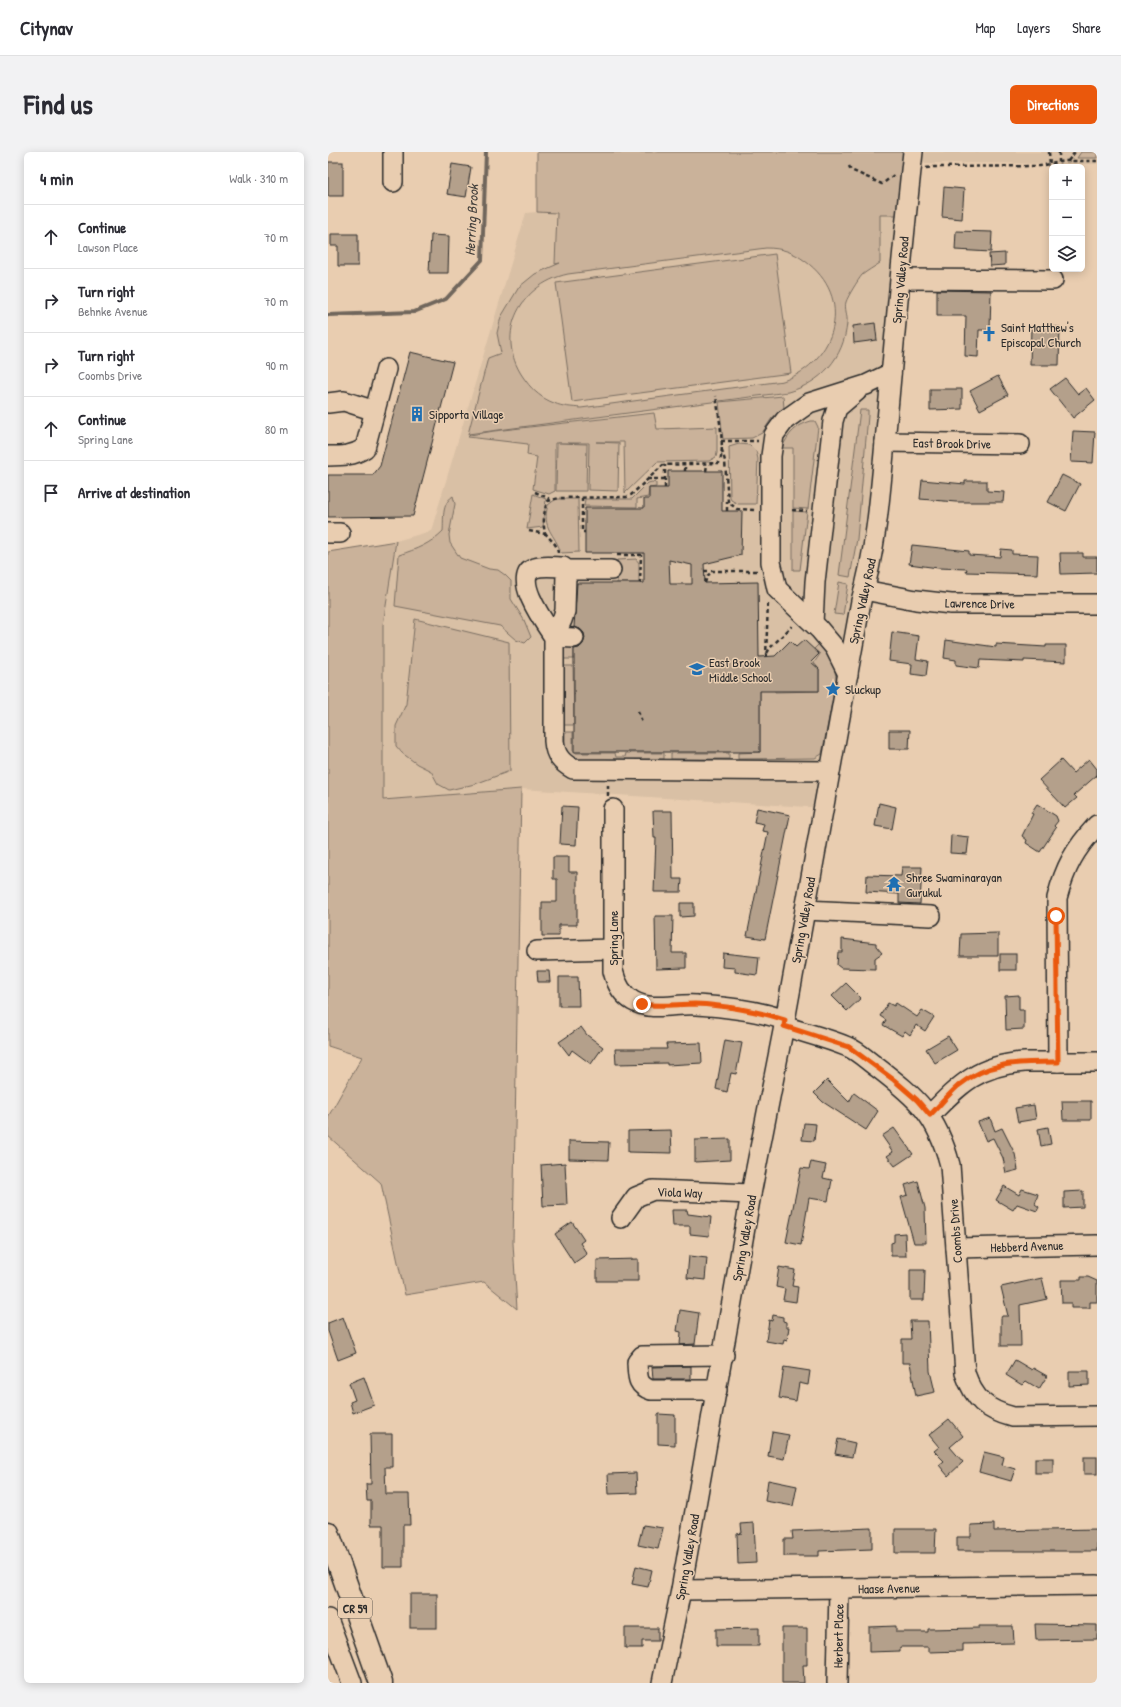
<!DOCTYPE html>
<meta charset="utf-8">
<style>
:root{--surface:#fff;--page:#f2f2f3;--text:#2b2b33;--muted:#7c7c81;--line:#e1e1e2;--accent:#ea580c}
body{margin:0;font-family:"Patrick Hand",sans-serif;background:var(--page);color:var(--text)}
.controls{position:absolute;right:12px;top:12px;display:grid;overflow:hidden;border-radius:6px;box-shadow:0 2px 10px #0003}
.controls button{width:36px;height:36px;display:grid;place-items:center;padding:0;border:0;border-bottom:1px solid var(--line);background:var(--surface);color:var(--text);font:20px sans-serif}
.stop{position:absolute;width:12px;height:12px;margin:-9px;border:3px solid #ea580c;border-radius:50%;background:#fff}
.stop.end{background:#ea580c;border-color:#fff;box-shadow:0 1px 4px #0008}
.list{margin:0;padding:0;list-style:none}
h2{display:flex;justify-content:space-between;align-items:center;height:52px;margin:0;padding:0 16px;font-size:17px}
h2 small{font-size:13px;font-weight:400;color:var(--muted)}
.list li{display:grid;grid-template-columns:26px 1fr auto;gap:12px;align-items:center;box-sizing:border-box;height:64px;padding:0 16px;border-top:1px solid var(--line)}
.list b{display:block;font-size:15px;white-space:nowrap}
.list p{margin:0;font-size:13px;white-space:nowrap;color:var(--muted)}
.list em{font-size:13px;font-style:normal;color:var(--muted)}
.icon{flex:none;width:22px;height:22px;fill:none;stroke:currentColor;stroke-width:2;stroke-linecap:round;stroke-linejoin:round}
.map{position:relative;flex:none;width:769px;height:1531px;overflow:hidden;border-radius:6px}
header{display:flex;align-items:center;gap:24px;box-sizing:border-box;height:56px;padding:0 20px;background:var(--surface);border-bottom:1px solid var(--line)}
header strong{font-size:19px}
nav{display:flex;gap:22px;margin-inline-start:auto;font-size:14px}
.intro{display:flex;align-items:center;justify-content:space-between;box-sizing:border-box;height:96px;padding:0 24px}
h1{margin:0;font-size:28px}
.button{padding:10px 18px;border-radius:6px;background:var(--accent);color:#fff;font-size:14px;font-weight:700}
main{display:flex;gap:24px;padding:0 24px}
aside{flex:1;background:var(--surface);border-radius:6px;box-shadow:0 2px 10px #0003}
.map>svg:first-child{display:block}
</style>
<header>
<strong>Citynav</strong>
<nav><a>Map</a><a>Layers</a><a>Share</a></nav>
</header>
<div class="intro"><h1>Find us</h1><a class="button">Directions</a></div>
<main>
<aside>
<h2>4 min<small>Walk · 310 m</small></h2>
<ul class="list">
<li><svg class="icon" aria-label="ahead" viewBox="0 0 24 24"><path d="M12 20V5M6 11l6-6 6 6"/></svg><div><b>Continue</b><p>Lawson Place</p></div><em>70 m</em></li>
<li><svg class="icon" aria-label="right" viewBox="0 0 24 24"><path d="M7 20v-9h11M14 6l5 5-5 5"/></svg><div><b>Turn right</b><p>Behnke Avenue</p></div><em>70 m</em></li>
<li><svg class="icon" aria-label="right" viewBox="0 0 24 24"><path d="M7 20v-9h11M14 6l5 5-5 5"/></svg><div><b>Turn right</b><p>Coombs Drive</p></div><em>90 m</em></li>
<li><svg class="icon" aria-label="ahead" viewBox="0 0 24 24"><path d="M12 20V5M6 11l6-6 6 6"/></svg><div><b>Continue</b><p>Spring Lane</p></div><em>80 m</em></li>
<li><svg class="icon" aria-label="arrive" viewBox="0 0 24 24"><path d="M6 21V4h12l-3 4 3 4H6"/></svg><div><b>Arrive at destination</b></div></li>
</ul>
</aside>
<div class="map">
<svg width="769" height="1531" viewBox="0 0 769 1531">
<rect width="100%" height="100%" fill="#e9cdb0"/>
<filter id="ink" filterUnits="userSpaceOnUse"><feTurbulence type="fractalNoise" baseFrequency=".025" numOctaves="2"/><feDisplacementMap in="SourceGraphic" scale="8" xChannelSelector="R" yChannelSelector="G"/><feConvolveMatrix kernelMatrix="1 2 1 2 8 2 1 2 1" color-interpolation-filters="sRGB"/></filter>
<g filter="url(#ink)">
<!-- built -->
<g fill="#d9c0a5">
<polygon points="585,0 769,0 769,12 583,11"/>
<polygon points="209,60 578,63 557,290 495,656 193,637 55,648 55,473 68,389 103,379 198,61"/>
</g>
<!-- green -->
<g fill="#cab29a" stroke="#7a6e62" fill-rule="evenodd">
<path d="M209,0H585L578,63H552V111C546,115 539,119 534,123C530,128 520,144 518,150C516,156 520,164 519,171C516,206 493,231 460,240L140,282L160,206L173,201L169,181L173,165L191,135L207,122L232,111L227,112L229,61L209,60ZM438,96C454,96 465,100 477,109C527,145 509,209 455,229L253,256C244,255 235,255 226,251C215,247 205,239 198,229C165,187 189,133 240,122Z"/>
<polygon points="753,0 769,0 769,6 749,6"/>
<polygon points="447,102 463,221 244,250 228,131"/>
<polygon points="455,244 456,256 444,266 434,281 424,286 395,287 391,250"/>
<polygon points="532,258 540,258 540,264 529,387 522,425 511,423"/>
<polygon points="326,261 329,277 389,275 389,301 388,305 381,309 329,310 297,341 296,290 268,290 291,291 290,339 260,338 261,291 227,291 227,339 221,342 205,337 209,305 199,303 200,292 140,285 142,283 166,279"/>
<path d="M483,269H487L490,275L480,357L465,356V296H454C460,282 468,273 483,269Z"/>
<polygon points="229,291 259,292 258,339 228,339"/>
<polygon points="411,292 422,293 428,299 430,307 428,352 410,352 403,348 402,346 401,295"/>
<polygon points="324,330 328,331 328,335 321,336 320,345 309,347 309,355 256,354 257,347 304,347 320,331"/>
<polygon points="205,342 218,347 215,375 199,377"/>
<path d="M125,344L127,352L121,383L122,391L132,406L161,417L170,418L177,423L183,429V447L196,468L203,485L197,491L188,488L172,474L67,454L71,403C89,397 102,392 115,379C116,368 113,352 125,344Z"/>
<path d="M228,347H250L251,400L233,401C227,381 213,377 220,353Z"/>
<polygon points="465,359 479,360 472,418 465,418"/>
<polygon points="68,389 55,473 55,648 193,637 185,1091 189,1157 156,1130 77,1143 53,1031 0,984 0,965 34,905 0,894 0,400"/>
<polygon points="308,407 311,411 311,431 289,431 289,408"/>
<polygon points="511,430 520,432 515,463 506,462"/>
<polygon points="87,467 181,490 182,619 147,632 121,638 110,632 103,619 89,612 74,601 68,594 68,574 78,552"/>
<path d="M492,491C501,501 508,515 508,529L494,602L487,606L410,607V601L432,600V531L447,530V540L491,539V517L486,511L492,502L486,497Z"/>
<rect x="236" y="493" width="10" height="14"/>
<polygon points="236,514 245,514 246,573 236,573"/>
<polygon points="237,580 245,580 245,601 287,601 288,605 297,605 298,601 336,601 336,607 246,608 237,599"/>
<rect x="343" y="601" width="58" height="6"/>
</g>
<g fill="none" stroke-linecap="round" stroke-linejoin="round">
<!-- stream -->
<polyline stroke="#70665b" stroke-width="4" points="0,163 86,160 118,147 154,108 158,0"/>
</g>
<!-- building -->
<g fill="#b4a08b" stroke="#2b2b2b" fill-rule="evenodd">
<rect x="0" y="10" width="15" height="34"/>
<polygon points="124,12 143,15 138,45 119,42"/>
<polygon points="616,35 636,37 634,67 614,65"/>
<polygon points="628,79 664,80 663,100 627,98"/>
<polygon points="3,82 30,82 30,114 10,114 10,94 3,94"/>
<polygon points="103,83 121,84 120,121 101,121"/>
<polygon points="677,101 677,113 662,114 661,102"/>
<polygon points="609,138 663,139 662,178 651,178 650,205 637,204 638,164 609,164"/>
<polygon points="547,171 549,188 526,191 525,174"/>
<polygon points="703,175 732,175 731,213 702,213"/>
<polygon points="82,200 125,210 85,364 0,365 0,323 45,323 52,314"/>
<polygon points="670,224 680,243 652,258 642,239"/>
<polygon points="737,226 750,242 758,236 767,248 745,266 722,237"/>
<polygon points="602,237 634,237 634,257 602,258"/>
<polygon points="745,279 767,280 765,311 743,310"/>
<path d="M340,319H394V359H414L413,403L376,412L377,431L430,430L431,505L447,504L462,489L468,495L476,488L491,502L483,510L491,517V539H432V600H246V497L251,496L255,492L257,486L256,481L252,477L246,475L249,431H316V401H257V356H316V347H321V336H340ZM341,408L364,413V432H342Z"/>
<polygon points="734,323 752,332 738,359 720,350"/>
<polygon points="594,328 637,332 637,329 659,329 659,339 676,340 675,350 628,350 592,347"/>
<polygon points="584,393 641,399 641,403 672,405 673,397 684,398 684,402 710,403 709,422 638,420 639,417 610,416 581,412"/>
<polygon points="732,401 755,401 755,405 769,405 769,421 733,422"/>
<polygon points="564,480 591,484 588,507 600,509 598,524 583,522 584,512 561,509"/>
<polygon points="618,488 668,495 668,492 718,495 718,493 738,493 738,510 696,508 696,510 652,508 651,516 628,513 628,508 616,506"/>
<polygon points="561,578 582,578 581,597 561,597"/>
<polygon points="761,607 769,617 769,623 746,643 749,646 737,656 711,628 733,608 745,621"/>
<polygon points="551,651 568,655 564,677 547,674"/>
<polygon points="709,652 728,664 730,669 726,674 728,676 712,700 698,691 699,688 694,684 705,662 703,661"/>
<polygon points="234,654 250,655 248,693 232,692"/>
<polygon points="429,656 462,663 437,787 419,784 440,680 434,679 436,672 426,670"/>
<polygon points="325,659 344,659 345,727 354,727 353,740 326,740 328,686 326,686"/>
<polygon points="623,683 641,685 639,702 622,701"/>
<polygon points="225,705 241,705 241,720 249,720 249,773 231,773 231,784 214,784 214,750 229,750 229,727 225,727"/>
<polygon points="574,715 594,715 592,752 571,751 571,742 538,740 539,723 573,724"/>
<polygon points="352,751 366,751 366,764 352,765"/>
<polygon points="327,764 345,764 344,801 358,801 358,816 328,817"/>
<polygon points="670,781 670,804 632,804 633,782"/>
<polygon points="514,787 548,791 548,794 554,801 547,806 547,817 513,816 509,813 510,800 514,800"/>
<polygon points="395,801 431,805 429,823 407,820 407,816 394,815"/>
<rect x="672" y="802" width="16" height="16"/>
<polygon points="209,819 221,819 222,830 210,830"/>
<polygon points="231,825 250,825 251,854 231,854"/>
<polygon points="518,831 533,846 519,859 504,844"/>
<polygon points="691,843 691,858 696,858 696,877 678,878 677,844"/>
<polygon points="560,851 566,854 568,851 589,865 594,858 606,865 597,879 588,873 582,883 577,879 574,884 555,873 558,868 552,864"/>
<polygon points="253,875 259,883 275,895 263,912 244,898 241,903 231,890"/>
<polygon points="620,884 629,898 607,911 598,897"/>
<polygon points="397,888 414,891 408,922 403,921 399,940 388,937"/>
<polygon points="373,891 374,911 339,913 339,911 288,912 287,897 339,897 338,892"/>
<polygon points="499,928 521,950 526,941 550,959 538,978 495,950 486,941"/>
<polygon points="734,949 763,949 763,968 735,968"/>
<polygon points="706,953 708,967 690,970 687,956"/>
<polygon points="662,966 667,979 674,976 687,1002 690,1018 678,1021 675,1006 665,986 658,989 650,970"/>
<polygon points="476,971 488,972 486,989 474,988"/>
<polygon points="720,975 723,992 713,994 710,977"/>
<polygon points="566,976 585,1002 567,1014 559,1004 565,1000 554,984"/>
<polygon points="343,978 344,1001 300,1000 300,979"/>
<polygon points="402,987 402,1008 367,1010 367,988"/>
<polygon points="241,989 281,990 280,1008 241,1007"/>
<polygon points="483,1010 498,1013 495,1026 504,1028 500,1049 481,1046 473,1093 458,1090 473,1016 481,1017"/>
<polygon points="237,1011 239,1053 215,1054 213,1013"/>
<polygon points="590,1029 597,1056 598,1091 586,1091 573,1045 580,1043 577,1033"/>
<polygon points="676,1034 691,1043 694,1037 710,1042 707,1052 711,1055 709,1059 689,1052 685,1058 668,1048"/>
<polygon points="755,1039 755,1055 736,1056 736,1040"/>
<polygon points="344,1058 359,1058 360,1062 383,1065 381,1084 362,1082 362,1074 345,1074"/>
<polygon points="244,1070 256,1088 252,1091 259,1102 246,1111 227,1082"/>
<polygon points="577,1081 578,1104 563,1104 563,1091 566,1090 566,1082"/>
<polygon points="361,1104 379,1106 377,1128 359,1126"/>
<polygon points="310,1107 310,1129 269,1129 269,1108"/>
<polygon points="451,1115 467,1118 464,1134 470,1135 468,1150 455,1148 457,1137 448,1135"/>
<polygon points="582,1118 597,1118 596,1148 582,1148"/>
<polygon points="753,1125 760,1125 769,1129 769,1150 762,1150 762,1156 743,1156 743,1151 734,1151 733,1128 753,1128"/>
<polygon points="714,1126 719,1147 692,1153 693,1194 673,1194 673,1166 674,1164 680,1164 673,1135"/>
<polygon points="352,1158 371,1161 367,1192 352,1193 353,1180 349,1179"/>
<polygon points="445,1163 455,1165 455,1169 458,1170 458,1175 461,1175 459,1188 456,1187 455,1192 438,1189 441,1168 444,1169"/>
<polygon points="15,1165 28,1201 10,1208 0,1179 0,1171"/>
<polygon points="582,1169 600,1169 602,1219 607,1240 588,1244 582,1211 574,1211 574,1187 583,1187"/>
<polygon points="687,1208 704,1218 705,1216 719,1224 711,1237 698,1229 694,1233 678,1223"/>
<polygon points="363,1214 363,1227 325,1227 324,1215"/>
<polygon points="456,1215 482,1219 480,1233 471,1231 468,1249 451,1246"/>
<polygon points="741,1219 761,1219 761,1233 741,1234"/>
<polygon points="36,1225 46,1253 25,1261 22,1250 27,1248 21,1231"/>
<polygon points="330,1262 347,1263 347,1293 330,1292"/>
<polygon points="621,1267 635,1284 622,1295 635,1310 620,1324 611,1313 616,1309 606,1299 611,1295 601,1283"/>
<polygon points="444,1280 461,1283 456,1307 440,1304"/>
<polygon points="42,1282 64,1282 64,1315 57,1315 58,1342 81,1342 82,1373 75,1373 75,1415 55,1415 55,1373 43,1373 43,1349 39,1349 38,1332 43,1332"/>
<polygon points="510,1287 527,1291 524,1305 507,1302"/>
<polygon points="656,1300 676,1305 674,1313 687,1317 683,1329 651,1320"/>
<rect x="756" y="1305" width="13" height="17"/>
<rect x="707" y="1306" width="18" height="15"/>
<polygon points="308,1321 309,1341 281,1342 280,1322"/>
<polygon points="440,1328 469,1334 465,1354 437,1349"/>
<polygon points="426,1371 428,1411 410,1412 409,1382 414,1381 413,1372"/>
<polygon points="666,1372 666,1379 769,1377 769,1399 629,1399 629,1385 643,1385 643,1373"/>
<polygon points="315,1373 335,1376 330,1397 310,1393"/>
<polygon points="544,1376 544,1397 491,1399 491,1404 456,1404 456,1387 465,1387 464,1379"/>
<polygon points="567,1377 608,1377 607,1401 567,1401"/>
<polygon points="308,1414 324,1418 320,1435 304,1432"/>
<rect x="82" y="1442" width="27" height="34"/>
<polygon points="707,1472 769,1473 769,1487 708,1488"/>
<polygon points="568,1474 568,1480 600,1480 600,1477 651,1476 651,1474 685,1474 686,1491 635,1492 635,1499 600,1500 600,1495 572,1495 572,1499 541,1500 541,1475"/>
<polygon points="297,1476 330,1476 330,1489 314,1489 314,1496 297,1496"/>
<polygon points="431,1476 431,1494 388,1494 388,1477"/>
<polygon points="454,1476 479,1476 479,1513 475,1513 476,1531 454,1531"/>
</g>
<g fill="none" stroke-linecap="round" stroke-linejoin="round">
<defs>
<g id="minor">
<polyline points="65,30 65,0"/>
<polyline points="573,127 725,128"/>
<polyline points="0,251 16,249 47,259"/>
<polyline points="557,290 692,292"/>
<path d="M0,304C14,304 25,304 37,296L58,217"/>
<polyline points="0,381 12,381"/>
<polyline points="237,418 283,418"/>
<polyline points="536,438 588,448 623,452 769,452"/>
<polyline points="485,471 487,430 505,269 509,256 529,239"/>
<path d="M226,485C218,473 182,424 207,416C215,413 227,415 235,415L238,422L237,459L234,468L226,485V589C227,603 233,610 245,617L502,619"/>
<polyline points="226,485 246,486"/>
<polyline points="520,522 507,496 491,477 449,437 443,410 443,304 446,283 457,268 481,251 538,233 563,221"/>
<path d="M285,657V819C288,831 293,842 305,849C324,860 349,851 369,853C398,855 429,858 457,868"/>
<polyline points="477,758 603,764"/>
<polyline points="209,799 285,797"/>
<path d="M456,874C477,881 499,886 520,895C530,899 540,909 550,916C589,946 609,963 622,1013L637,1221C646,1247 658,1258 685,1265L769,1264"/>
<path d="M730,910L729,746C737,715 747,697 769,673"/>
<path d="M602,963C632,932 651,913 697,910H769"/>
<polyline points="293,1066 308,1045 325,1038 423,1042"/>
<polyline points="628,1096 769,1093"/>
<path d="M389,1238H323C308,1233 310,1224 309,1210L314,1204L396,1203"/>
<polyline points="353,1438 769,1433"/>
<polyline points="0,1467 24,1531"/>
<path d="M334,1531L353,1438L423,1042L456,874L533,449C550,391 553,329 559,269C567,179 575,90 585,0"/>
<polyline points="509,1531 511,1437"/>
</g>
<polyline id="major" points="0,1381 53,1531"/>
</defs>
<!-- minor casing -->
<use href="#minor" stroke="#2b2b2b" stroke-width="22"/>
<!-- major casing -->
<use href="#major" stroke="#2b2b2b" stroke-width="25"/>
<!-- path -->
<g stroke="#2b2b2b" stroke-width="2.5" stroke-dasharray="4 3" stroke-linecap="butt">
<polyline points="721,0 722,13"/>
<polyline points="740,9 747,0"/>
<polyline points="731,11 731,0"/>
<polyline points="521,14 523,18 554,32 566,23"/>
<polyline points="598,16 606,15 712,14 737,9 769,9"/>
<polyline points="393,289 430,289"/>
<polyline points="394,298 397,309 400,350 409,357 428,358"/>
<polyline points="357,319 357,313"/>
<polyline points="378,319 379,313"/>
<polyline points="319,327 337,327"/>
<polyline points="337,336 337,313"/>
<polyline points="207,340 222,347"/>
<polyline points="254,346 254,380 257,380"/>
<polyline points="464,358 479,359"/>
<polyline points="399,359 399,349"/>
<polyline points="201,379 218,382"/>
<path d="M230,401C229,391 223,389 218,382C214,377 216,354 220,349L231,346L299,345L303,343L335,313L391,311C398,298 390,260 388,244"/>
<polyline points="289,403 313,403 312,431"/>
<polyline points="376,419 430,419"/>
<polyline points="377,431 379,424 384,420"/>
<polyline points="439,501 442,496 464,474"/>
<polyline points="438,505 440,449"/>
<polyline points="310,559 314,571"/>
<polyline points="280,633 280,644"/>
</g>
<!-- minor -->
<use href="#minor" stroke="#e9cdb0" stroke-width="19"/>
<!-- major -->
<use href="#major" stroke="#e9cdb0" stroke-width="22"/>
</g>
</g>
<g fill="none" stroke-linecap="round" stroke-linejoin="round" filter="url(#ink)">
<!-- route -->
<path stroke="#ea580c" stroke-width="5" d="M314,852C332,855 349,852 367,852C394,853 431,859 457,868L456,874L521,895L566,928L589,948L602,963C611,954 620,943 630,934C661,909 693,910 730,910L728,764"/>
</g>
<!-- icons -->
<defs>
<symbol id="church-bare" viewBox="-9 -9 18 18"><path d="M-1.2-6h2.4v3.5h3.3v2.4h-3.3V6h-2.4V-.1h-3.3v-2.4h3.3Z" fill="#1f6fb2" stroke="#e9cdb0" stroke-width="2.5" paint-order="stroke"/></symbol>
<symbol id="building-bare" viewBox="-9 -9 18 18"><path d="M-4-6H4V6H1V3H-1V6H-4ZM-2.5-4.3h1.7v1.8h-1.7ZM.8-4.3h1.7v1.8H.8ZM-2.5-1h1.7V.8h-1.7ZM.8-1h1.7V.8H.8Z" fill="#1f6fb2" stroke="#e9cdb0" stroke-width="2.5" paint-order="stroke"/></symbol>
<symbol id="school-bare" viewBox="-9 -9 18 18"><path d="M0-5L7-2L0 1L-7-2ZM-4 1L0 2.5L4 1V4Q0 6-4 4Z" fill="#1f6fb2" stroke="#e9cdb0" stroke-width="2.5" paint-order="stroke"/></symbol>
<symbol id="sight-bare" viewBox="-9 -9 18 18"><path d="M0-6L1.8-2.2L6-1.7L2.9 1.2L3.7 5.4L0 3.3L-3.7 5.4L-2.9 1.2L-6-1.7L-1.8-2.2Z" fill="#1f6fb2" stroke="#e9cdb0" stroke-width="2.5" paint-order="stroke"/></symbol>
<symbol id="temple-bare" viewBox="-9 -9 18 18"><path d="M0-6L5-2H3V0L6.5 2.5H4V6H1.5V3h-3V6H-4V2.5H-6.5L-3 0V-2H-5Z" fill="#1f6fb2" stroke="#e9cdb0" stroke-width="2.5" paint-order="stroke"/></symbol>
</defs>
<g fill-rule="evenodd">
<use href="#church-bare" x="650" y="171" width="22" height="22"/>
<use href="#building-bare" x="78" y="251" width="22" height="22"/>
<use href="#school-bare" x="358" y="506" width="22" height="22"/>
<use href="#sight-bare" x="494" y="526" width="22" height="22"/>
<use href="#temple-bare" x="555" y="721" width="22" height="22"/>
</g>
<g text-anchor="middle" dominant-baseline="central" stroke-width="3" stroke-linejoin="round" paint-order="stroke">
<!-- shield labels -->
<rect fill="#e9cdb0" stroke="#645c53" stroke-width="1" x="10" y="1446" width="34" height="20" rx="3"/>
<g font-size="12" font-weight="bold" fill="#2b2b2b">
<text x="27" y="1456">CR 59</text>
</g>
<!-- street labels -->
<g font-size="13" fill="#2b2b2b" stroke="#e9cdb0">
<text transform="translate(572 128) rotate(-85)">Spring Valley Road</text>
<text transform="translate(624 291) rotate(1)">East Brook Drive</text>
<text transform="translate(534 449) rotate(-78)">Spring Valley Road</text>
<text transform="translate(652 451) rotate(1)">Lawrence Drive</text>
<text transform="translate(475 768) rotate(-80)">Spring Valley Road</text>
<text transform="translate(285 786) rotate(-90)">Spring Lane</text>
<text transform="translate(352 1040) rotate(2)">Viola Way</text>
<text transform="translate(627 1079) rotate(-94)">Coombs Drive</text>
<text transform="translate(416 1086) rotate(-80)">Spring Valley Road</text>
<text transform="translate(699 1094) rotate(-2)">Hebberd Avenue</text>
<text transform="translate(359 1405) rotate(-80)">Spring Valley Road</text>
<text transform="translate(561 1436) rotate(-1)">Haase Avenue</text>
<text transform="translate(510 1484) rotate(-89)">Herbert Place</text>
</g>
<!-- poi labels -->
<g font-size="13" fill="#2b2b2b" stroke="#e9cdb0" text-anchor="start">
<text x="673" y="175">Saint Matthew's<tspan x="673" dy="15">Episcopal Church</tspan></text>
<text x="101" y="262">Sipporta Village</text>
<text x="381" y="510">East Brook<tspan x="381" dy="15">Middle School</tspan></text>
<text x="517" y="537">Sluckup</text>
<text x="578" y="725">Shree Swaminarayan<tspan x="578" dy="15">Gurukul</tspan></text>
</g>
<!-- water labels -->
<g font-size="14" font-style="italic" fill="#423f3b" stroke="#e9cdb0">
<text transform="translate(143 68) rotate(-87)">Herring Brook</text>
</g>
</g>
</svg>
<div class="controls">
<button>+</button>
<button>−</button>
<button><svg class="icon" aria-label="layers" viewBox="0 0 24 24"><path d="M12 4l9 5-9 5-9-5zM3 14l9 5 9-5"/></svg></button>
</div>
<div class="stop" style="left:728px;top:764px"></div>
<div class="stop end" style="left:314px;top:852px"></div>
</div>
</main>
